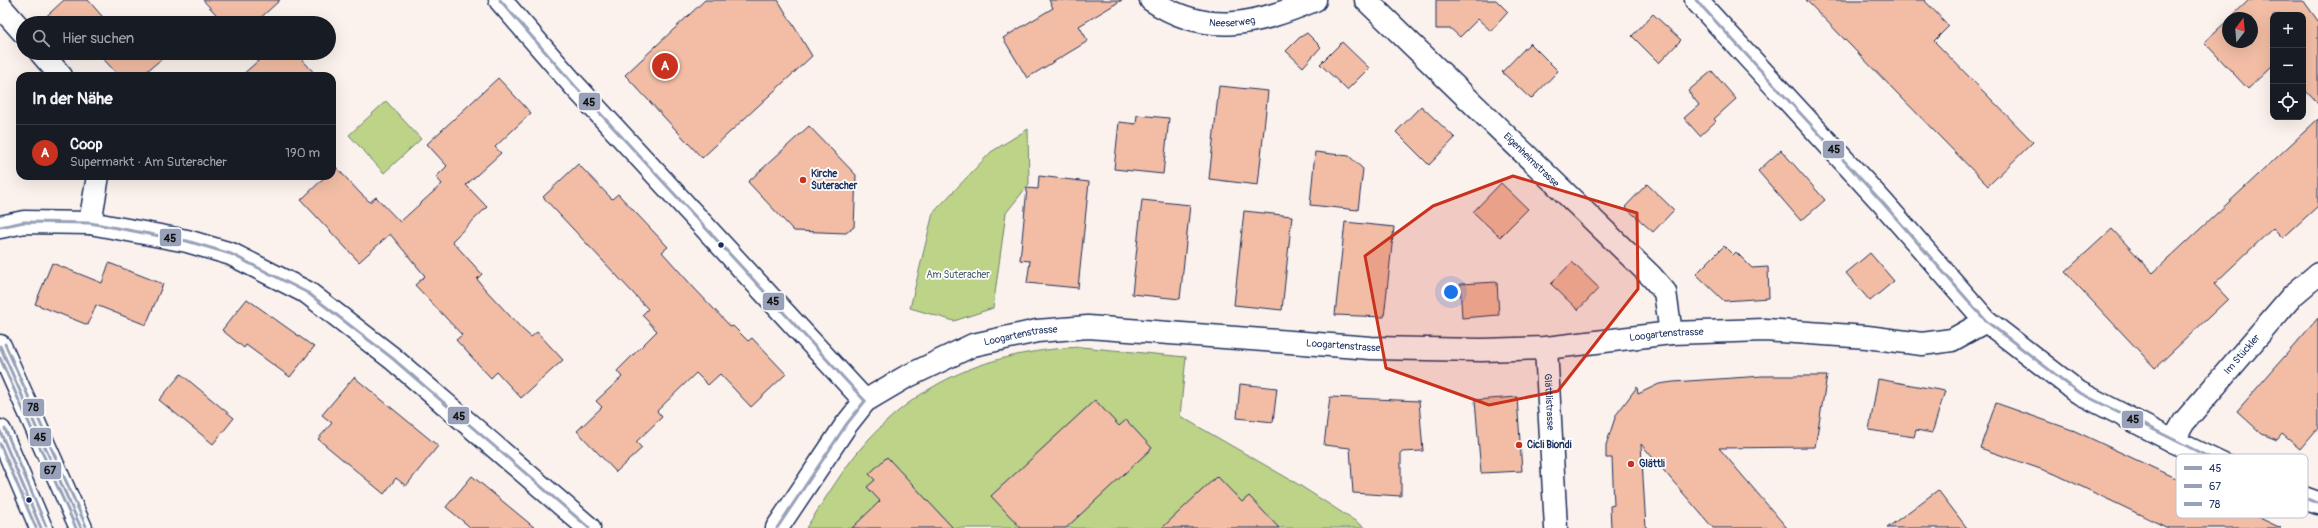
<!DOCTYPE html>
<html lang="de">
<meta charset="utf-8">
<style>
:root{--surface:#171b24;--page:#242831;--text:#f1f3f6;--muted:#9ea1a6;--line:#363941;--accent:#c8321e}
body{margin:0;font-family:Pangolin,sans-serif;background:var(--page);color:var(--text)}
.controls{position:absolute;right:12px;top:12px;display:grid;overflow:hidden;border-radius:8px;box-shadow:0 4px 16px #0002}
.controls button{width:36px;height:36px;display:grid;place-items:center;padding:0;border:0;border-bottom:1px solid var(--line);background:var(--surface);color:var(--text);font:20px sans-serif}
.compass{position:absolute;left:2222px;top:12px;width:36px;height:36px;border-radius:50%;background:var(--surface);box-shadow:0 4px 16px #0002;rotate:16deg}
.you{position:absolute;left:1451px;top:292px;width:14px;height:14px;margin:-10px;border:3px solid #fff;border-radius:50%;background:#1a73e8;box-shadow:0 0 0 6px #1a73e833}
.badge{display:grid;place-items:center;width:26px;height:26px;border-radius:50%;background:var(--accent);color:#fff;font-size:13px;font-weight:700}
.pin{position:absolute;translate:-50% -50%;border:2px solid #fff;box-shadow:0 1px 4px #0006}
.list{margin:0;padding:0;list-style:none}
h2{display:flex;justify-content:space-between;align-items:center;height:52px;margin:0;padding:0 16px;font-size:17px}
h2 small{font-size:13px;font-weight:400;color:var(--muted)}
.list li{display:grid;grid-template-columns:26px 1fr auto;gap:12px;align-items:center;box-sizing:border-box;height:56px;padding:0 16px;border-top:1px solid var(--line)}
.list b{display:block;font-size:15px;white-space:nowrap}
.list p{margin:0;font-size:13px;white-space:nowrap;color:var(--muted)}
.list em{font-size:13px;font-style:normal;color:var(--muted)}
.icon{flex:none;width:22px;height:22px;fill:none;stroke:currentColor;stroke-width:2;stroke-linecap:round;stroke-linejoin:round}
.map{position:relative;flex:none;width:2318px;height:528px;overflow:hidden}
.search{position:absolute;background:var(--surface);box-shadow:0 4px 16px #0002;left:16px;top:16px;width:320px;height:44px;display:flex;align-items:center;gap:10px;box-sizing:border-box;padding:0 14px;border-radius:22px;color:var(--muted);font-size:15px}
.panel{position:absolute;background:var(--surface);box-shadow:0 4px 16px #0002;left:16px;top:72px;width:320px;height:108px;border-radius:12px}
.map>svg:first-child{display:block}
</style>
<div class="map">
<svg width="2318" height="528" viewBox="0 0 2318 528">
<rect width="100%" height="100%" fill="#fcf2ed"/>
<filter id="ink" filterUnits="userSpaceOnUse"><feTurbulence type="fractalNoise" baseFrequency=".025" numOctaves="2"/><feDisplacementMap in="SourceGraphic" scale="8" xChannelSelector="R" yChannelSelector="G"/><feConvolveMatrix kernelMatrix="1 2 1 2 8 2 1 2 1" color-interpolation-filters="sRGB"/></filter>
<g filter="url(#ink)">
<!-- green -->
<g fill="#bdd388" stroke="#6c8173">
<polygon points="386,101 421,139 384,173 349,135"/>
<polygon points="1028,129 1029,184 1006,213 993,308 954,321 910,308 933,213 991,152"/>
<path d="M1081,347L1186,357L1180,416L1296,483L1366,528H806C826,498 845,465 869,439C927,376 997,351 1081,347Z"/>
</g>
<!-- building -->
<g fill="#f2bda4" stroke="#1b2f5e">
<polygon points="64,0 88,0 108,23 39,23"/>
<polygon points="203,0 280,0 255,23 224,23"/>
<polygon points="705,0 778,0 812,56 702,158 625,75"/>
<polygon points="1049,0 1122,0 1079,26 1088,41 1027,78 1003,38 1053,8"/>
<polygon points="1436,0 1496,0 1508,12 1491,31 1478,19 1460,37 1451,29 1436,29"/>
<polygon points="1806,0 1924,0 1949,26 1934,41 2033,142 1988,186"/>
<polygon points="2249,0 2303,0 2318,21 2318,104 2303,88 2303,15 2273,15 2273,65 2248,89 2204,42 2228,20 2228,42 2252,42 2252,18 2230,18"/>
<polygon points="1653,14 1681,40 1659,63 1632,36"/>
<polygon points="1307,33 1321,47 1303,67 1286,51 1299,38"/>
<polygon points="1342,42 1369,68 1347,90 1320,64"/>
<polygon points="1530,43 1558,71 1531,99 1502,72"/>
<polygon points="98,53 169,53 141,76 119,76"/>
<polygon points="267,53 296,53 317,76 241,76"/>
<polygon points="1712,71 1736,99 1714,119 1716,121 1700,136 1684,118 1699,105 1688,91"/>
<polygon points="498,78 531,113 495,147 501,153 466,185 487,207 452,241 482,274 477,279 484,288 522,329 531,337 537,332 563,360 521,398 497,372 491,378 456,340 462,335 415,285 425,276 390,234 359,262 301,200 326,176 332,176 332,171 336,167 360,193 370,202 376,197 400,222 442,184 436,177 447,166 427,144"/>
<polygon points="1219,86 1268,91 1258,185 1209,179"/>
<polygon points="1421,106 1455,138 1429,165 1396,132"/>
<polygon points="1137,115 1169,118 1163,174 1114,169 1119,122 1136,124"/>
<polygon points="2318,119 2318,206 2283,238 2273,228 2214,284 2228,299 2155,368 2065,272 2112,229 2153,273"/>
<polygon points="809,126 856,175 854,227 846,233 794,231 748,182"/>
<polygon points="1781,150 1825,200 1801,221 1758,171"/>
<polygon points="1315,152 1349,156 1363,169 1358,210 1310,205"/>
<polygon points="578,164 612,199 618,194 668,247 662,252 695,289 731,327 733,326 748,341 752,338 786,374 751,407 720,374 708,385 696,373 657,411 662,417 636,442 642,448 616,472 577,431 602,407 596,401 622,377 617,371 657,331 642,315 648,309 543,197"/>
<polygon points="1039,176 1089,182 1078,288 1027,283 1030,261 1020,260 1027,188 1038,189"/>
<polygon points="1501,183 1528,209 1500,237 1473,212"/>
<polygon points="1647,184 1674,210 1653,232 1625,207"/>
<polygon points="1142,200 1190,205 1180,299 1132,294"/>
<polygon points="1244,211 1292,216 1282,310 1234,305"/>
<polygon points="1345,222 1394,227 1384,317 1335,315"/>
<polygon points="1724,246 1733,255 1736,252 1752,268 1768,267 1769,298 1724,301 1696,274"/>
<polygon points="1870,253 1894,281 1870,301 1846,273"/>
<polygon points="1572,262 1599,288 1578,310 1551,284"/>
<polygon points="52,263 102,283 109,263 163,284 146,325 96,305 88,325 35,304"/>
<polygon points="1497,282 1499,315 1462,318 1460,284"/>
<polygon points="247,299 314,347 290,377 246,345 244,348 222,330"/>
<polygon points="2318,318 2318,428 2300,449 2282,434 2277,440 2262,434 2237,411"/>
<polygon points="181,374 234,418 213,444 159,400"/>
<polygon points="1763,376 1827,376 1815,447 1719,448 1787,528 1713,528 1641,444 1646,528 1611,528 1610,506 1614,505 1612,458 1606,458 1606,445 1616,415 1637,387 1638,394 1659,384 1673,382"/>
<polygon points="354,377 438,446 406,486 396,478 384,494 318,439 332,423 322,415"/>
<polygon points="1878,379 1945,391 1932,433 1916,430 1914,437 1869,430"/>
<polygon points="1240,384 1277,388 1273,422 1237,418"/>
<polygon points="1330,397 1419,401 1423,451 1401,452 1401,496 1353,493 1350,448 1324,445"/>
<polygon points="1517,397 1522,471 1481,473 1475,400"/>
<polygon points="1095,400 1119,426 1126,420 1152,448 1066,528 1021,528 991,496"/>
<polygon points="1996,403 2075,431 2281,528 2168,528 2055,474 1980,448"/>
<polygon points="887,457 953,528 852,528 880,501 867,487 875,480 869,474"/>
<polygon points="472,476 535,528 471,528 446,507"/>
<polygon points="1217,476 1242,502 1249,496 1279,528 1162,528"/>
<polygon points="1938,490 1967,528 1887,528"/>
</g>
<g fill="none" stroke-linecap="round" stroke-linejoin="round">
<defs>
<g id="street">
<polyline points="500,0 574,85 865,401"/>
<path id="s1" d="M1151,0C1207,38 1257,24 1315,0"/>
<path id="s2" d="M1366,0L1651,276L1665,292L1671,333"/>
<polyline points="1696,0 1882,202 1986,321 2078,392 2173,441 2259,482 2318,503"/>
<polyline points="0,6 23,32"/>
<polyline points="41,53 61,76"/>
<polyline points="90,223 98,176"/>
<polyline points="0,227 24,222 90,223 187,241 231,254 308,293 392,358 589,528"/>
<path id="s3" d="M1546,348L1556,528"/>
<path id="s4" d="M2173,441L2184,422L2293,295L2318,274"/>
<path id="s5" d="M777,528L846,425L865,401L904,378L973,345L1037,331L1088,327L1371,348L1482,350L1546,348L1671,333L1765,330L1867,337L1922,344L1952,340L1986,321"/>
</g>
<g id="secondary">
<polyline points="0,346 81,528"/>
<polyline points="0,431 41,528"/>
</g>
</defs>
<!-- street casing -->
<use href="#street" stroke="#1b2f5e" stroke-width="25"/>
<!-- secondary casing -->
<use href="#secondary" stroke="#1b2f5e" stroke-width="25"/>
<!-- street -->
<use href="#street" stroke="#fff" stroke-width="22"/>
<!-- secondary -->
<use href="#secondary" stroke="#fff" stroke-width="22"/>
<defs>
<g id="bus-1">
<polyline points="500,0 574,85 865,401"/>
<polyline points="1696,0 1882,202 1986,321 2078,392 2259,482 2318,503"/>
<polyline points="0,227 24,222 90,223 187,241 231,254 308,293 392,358 589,528"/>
<polyline points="0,346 81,528"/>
<polyline points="0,431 41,528"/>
<polyline points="777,528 846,425 865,401"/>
</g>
<g id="bus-2">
<polyline points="0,358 76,528"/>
<polyline points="0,444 36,528"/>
</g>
<g id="bus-3">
<polyline points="5,344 86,526"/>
<polyline points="5,429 46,526"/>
</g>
</defs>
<!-- bus-1 casing -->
<use href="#bus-1" stroke="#fff" stroke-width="6"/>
<!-- bus-2 casing -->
<use href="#bus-2" stroke="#fff" stroke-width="6"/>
<!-- bus-3 casing -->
<use href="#bus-3" stroke="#fff" stroke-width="6"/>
<!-- bus-1 -->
<use href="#bus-1" stroke="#98a1b7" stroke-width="3"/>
<!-- bus-2 -->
<use href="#bus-2" stroke="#98a1b7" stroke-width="3"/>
<!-- bus-3 -->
<use href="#bus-3" stroke="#98a1b7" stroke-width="3"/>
</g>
</g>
<!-- marked area -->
<path fill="#c8321e" fill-opacity="0.2" stroke="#c8321e" stroke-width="3" stroke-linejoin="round" d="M1513,176L1637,213L1638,289L1558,391L1489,405L1386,368L1365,256L1433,206Z"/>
<!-- markers -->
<g fill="#c8321e" stroke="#fff" stroke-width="1.5">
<circle cx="803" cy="180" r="4"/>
<circle cx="1519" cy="445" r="4"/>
<circle cx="1631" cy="464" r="4"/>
</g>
<g fill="#1b2f5e" stroke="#fff" stroke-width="1.5">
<circle cx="721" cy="245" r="3.5"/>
<circle cx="29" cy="500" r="3.5"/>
</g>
<g text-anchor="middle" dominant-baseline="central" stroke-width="3.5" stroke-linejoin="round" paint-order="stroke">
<!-- street labels -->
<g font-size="10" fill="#1b2f5e" stroke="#fff">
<text stroke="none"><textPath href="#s1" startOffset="86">Neeserweg</textPath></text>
<text stroke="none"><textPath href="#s2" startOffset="230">Eigenheimstrasse</textPath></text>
<text stroke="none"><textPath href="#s5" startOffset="973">Loogartenstrasse</textPath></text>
<text stroke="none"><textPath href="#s5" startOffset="325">Loogartenstrasse</textPath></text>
<text stroke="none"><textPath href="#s5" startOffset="649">Loogartenstrasse</textPath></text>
<text stroke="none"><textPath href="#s4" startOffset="111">Im Stückler</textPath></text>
<text stroke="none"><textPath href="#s3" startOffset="54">Glättlistrasse</textPath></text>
</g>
<!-- poi labels -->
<g font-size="10" font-weight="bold" fill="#1b2f5e" stroke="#fff" text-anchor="start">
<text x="811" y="174">Kirche<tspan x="811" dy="12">Suteracher</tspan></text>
<text x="1527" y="445">Cicli Biondi</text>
<text x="1639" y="464">Glättli</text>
</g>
<!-- park labels -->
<g font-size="10" fill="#4c606b" stroke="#fff">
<text x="958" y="275">Am Suteracher</text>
</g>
</g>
<!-- legend -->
<rect x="2176" y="454" width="132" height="64" rx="6" fill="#fff" stroke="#bbc1cf" stroke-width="1"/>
<rect x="2184" y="466" width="18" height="4" fill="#98a1b7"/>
<rect x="2184" y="484" width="18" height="4" fill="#98a1b7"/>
<rect x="2184" y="502" width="18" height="4" fill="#98a1b7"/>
<g font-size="11" fill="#1b2f5e">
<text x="2209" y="472">45</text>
<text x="2209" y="490">67</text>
<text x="2209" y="508">78</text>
</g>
<g stroke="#fff" stroke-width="1.5">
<rect x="578" y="92" width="23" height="19" rx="4" fill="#98a1b7"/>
<rect x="1822" y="140" width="23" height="19" rx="4" fill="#98a1b7"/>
<rect x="159" y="228" width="23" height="19" rx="4" fill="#98a1b7"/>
<rect x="762" y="292" width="23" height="19" rx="4" fill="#98a1b7"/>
<rect x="22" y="398" width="23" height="19" rx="4" fill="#98a1b7"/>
<rect x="447" y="406" width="23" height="19" rx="4" fill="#98a1b7"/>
<rect x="2121" y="410" width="23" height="19" rx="4" fill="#98a1b7"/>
<rect x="29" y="427" width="23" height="20" rx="4" fill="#98a1b7"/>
<rect x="39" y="461" width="23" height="19" rx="4" fill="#98a1b7"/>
</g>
<g font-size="11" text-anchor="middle" font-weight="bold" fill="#111">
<text x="589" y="106">45</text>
<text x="1834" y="153">45</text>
<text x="170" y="242">45</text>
<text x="773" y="305">45</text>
<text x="33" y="411">78</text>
<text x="459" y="420">45</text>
<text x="2133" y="423">45</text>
<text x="40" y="441">45</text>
<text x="50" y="474">67</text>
</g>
</svg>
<div class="controls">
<button>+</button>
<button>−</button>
<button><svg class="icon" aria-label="locate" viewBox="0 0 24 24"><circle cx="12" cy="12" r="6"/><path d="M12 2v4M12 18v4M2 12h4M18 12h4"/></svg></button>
</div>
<svg class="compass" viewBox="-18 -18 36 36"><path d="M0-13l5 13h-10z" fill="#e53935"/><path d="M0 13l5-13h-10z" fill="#9ea1a6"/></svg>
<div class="you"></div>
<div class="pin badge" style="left:665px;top:66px">A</div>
<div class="search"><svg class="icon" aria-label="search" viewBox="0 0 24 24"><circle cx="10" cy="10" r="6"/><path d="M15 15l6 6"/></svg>Hier suchen</div>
<section class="panel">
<h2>In der Nähe<small></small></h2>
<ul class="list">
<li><span class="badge">A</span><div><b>Coop</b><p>Supermarkt · Am Suteracher</p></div><em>190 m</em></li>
</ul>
</section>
</div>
